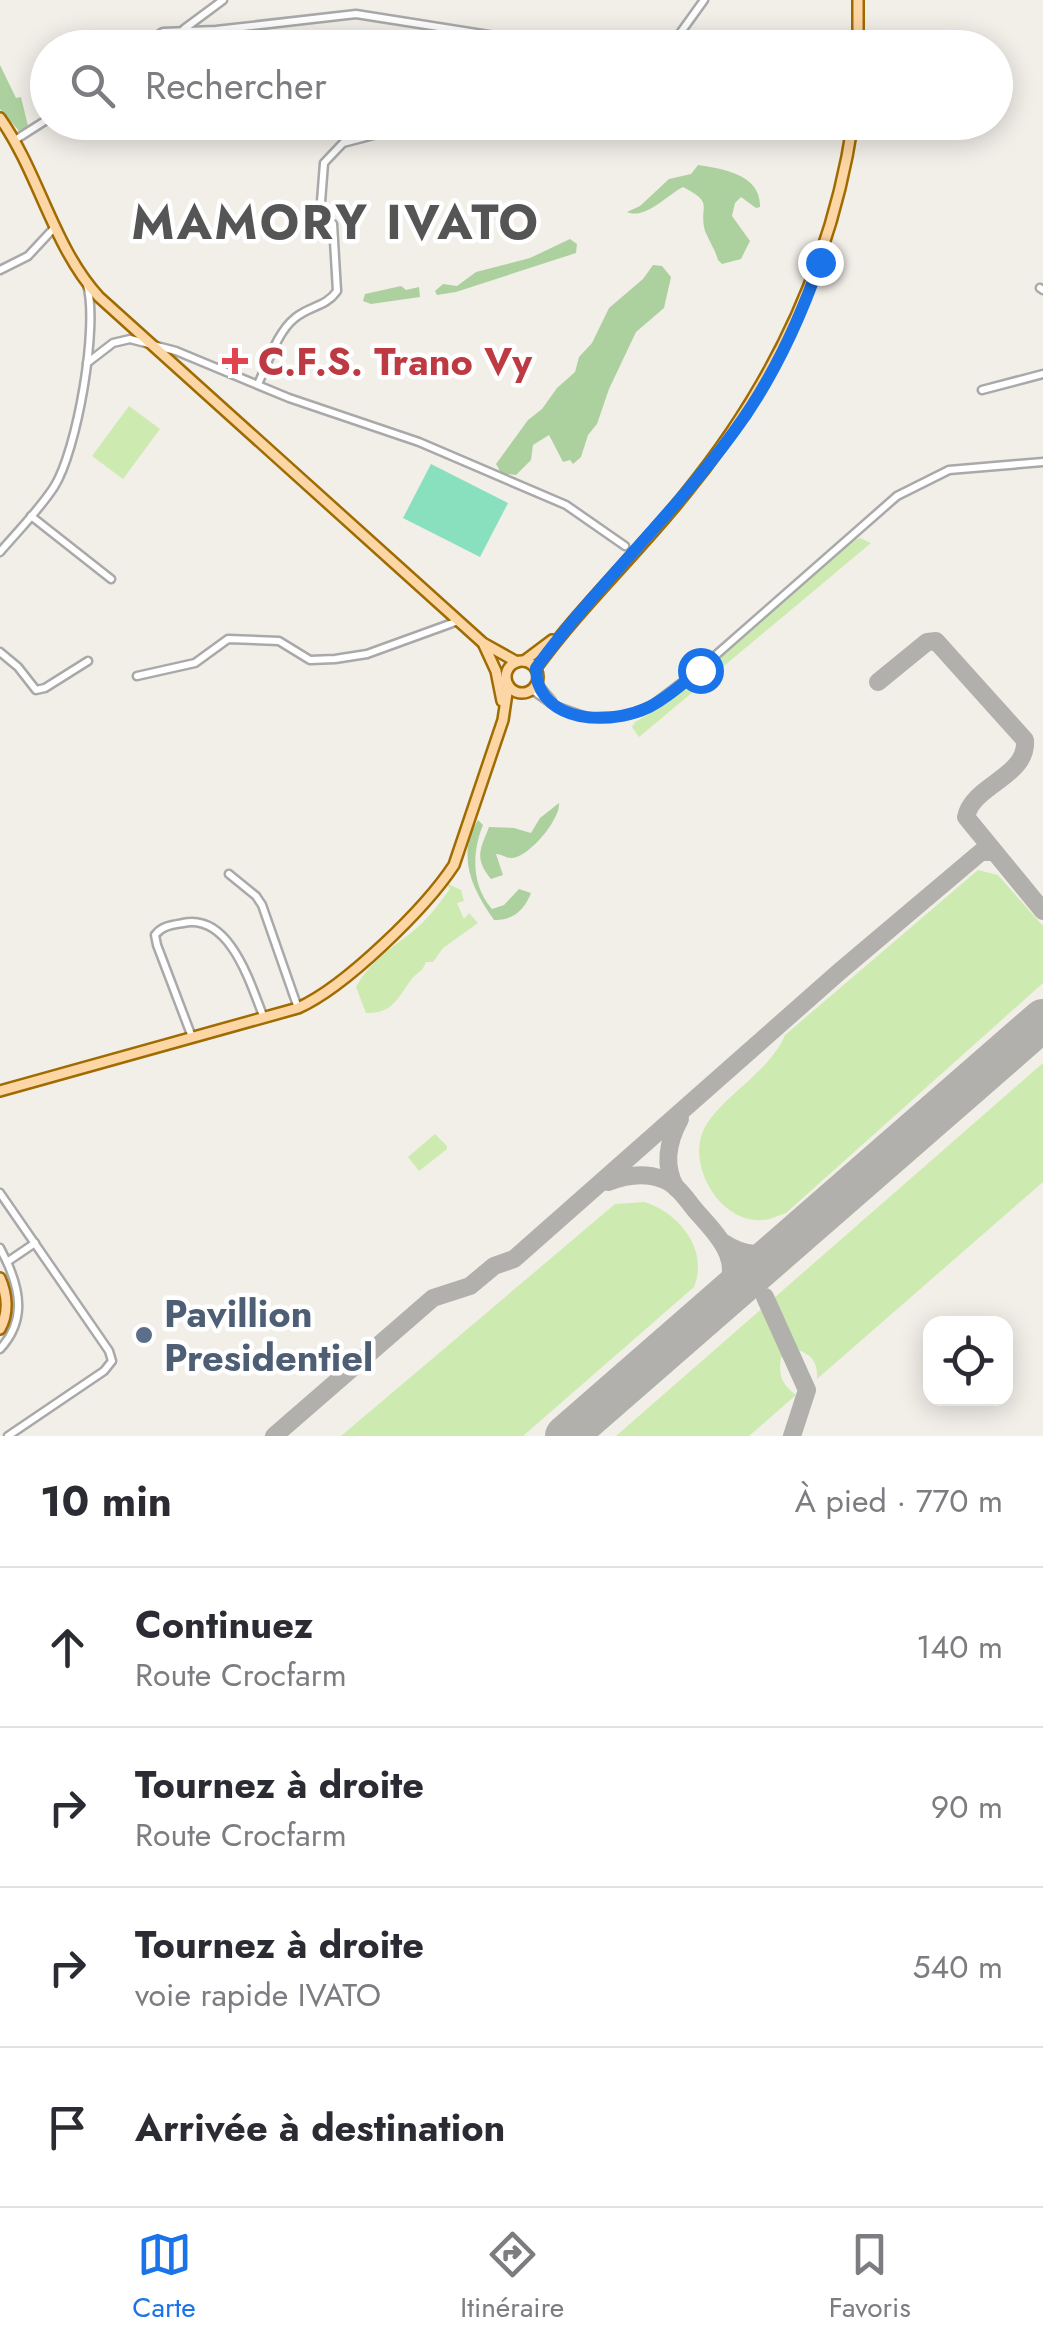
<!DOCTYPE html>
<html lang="fr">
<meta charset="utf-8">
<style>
:root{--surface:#fff;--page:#f2f2f3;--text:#2b2b33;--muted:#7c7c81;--line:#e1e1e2;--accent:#1a73e8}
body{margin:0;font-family:Jost,sans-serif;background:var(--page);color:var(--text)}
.controls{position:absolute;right:30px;bottom:30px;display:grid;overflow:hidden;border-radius:20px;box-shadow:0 5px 25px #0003}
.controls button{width:90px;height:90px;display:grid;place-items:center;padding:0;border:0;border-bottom:2px solid var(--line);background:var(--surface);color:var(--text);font:50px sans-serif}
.stop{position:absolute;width:30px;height:30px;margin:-22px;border:8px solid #1a73e8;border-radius:50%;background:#fff}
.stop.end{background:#1a73e8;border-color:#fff;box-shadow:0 2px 10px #0008}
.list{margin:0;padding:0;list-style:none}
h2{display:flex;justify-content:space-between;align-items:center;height:130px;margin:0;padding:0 40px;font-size:42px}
h2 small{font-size:32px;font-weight:400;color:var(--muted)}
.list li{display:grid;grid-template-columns:65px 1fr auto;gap:30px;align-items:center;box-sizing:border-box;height:160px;padding:0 40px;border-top:2px solid var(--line)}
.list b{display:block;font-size:38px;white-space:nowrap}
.list p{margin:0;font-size:32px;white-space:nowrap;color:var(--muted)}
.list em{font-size:32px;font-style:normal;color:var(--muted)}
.icon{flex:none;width:55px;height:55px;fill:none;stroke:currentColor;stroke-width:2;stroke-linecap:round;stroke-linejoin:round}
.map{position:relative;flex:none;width:1043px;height:1436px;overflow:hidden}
.search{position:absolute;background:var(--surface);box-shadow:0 5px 25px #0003;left:30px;right:30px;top:30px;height:110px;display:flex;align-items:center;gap:25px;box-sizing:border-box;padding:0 35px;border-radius:55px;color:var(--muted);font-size:38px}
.sheet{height:770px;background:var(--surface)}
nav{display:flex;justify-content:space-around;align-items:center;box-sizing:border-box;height:140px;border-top:2px solid var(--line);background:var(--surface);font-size:28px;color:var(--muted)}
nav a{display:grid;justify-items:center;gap:5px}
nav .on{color:var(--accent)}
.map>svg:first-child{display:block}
</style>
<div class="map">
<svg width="1043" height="1436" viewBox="0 0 1043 1436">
<rect width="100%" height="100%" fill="#f2efe9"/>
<!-- grass -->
<g fill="#cdebb0">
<polygon points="129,406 160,429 123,479 92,456"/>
<polygon points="860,538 871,543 639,737 632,727 635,722 668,703 850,542"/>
<path d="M978,870L998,875L1043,926V983L786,1213C779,1215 770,1220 763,1220C723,1224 691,1173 701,1137C711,1102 768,1076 785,1035Z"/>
<path d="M446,883L461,890L464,901L457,903L464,919L469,913L478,923L443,948L433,962H426C422,973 418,971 411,980C398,997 393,1014 366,1013L356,987C371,959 396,946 419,926C432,914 440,902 450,889Z"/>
<path d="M1043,1063V1182L817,1379C818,1364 813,1356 799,1350L781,1358C778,1376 782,1384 796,1395L749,1436H616Z"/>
<polygon points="435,1134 447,1146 447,1149 419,1171 408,1157"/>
<path d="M645,1202C679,1213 709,1250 694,1287L523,1436H341L615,1204Z"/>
</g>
<!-- forest -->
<g fill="#add19e">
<polygon points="0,65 16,98 21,97 28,126 19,131 0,109"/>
<path d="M698,165C723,169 761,174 760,207L756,208L741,197L735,203L732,216L750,241L741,259L722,264L718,260C715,249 709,241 705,231C698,205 716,204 683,187C666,196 645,220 627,212L640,206L669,179L691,174Z"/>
<polygon points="570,239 577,244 576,253 456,292 437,295 435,291 443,284 457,286 476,272 530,258"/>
<polygon points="653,265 662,266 671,277 664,308 636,332 609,389 597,424 588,435 581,457 573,464 570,460 563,462 549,435 533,445 531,460 516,475 501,473 496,464 528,420 542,409 557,388 575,372 579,357 592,343 609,308 643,279"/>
<polygon points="401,286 406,290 419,287 420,297 371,304 363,301 365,294"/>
<path d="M559,803C561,818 529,858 511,858C506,858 501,854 496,854L503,875L491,879C474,858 480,850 489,827L514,828L531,833L540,818Z"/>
<path d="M478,820L483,825C472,852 471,885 492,909L504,905L519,889L531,893C525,909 513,921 494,920C472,889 456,856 478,820Z"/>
</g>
<!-- pitch -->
<polygon fill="#88e0be" points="431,464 508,503 480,557 403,518"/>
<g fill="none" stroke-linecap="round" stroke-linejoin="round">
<!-- taxiway -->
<g stroke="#b1b0ac" stroke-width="18">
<path d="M878,682L927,642L936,641L1025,740C1028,777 973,784 966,817L1043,911"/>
<path d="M608,1182C626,1175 644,1172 662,1179C677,1184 686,1199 696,1211C720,1238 745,1262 722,1298"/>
<path d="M676,1188C663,1166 668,1141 680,1119"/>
<path d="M724,1243C745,1257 764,1257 785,1244"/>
<polyline points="765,1297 807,1390 792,1436"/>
<polyline points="274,1436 433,1298 470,1286 494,1266 514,1259 839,972 981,852 993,852"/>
</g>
<!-- runway -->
<polyline stroke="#b1b0ac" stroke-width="42" points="566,1436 1043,1020"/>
<defs>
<g id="minor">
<polyline points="184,29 223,0"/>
<polyline points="164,33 178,48"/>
<polyline points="138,48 163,32 216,30 356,14 572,48"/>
<polyline points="661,48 676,39 704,0"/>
<polyline points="15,140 48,119"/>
<polyline points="320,215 324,163 343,143 385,132 391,134 442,126 468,126 470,122"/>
<polyline points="0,270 28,256 55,227"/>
<polyline points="1040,288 1043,290"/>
<polyline points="87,363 113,343 130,339 176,351 289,398 419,442 566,505 625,546"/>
<path d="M258,384C268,363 277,332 295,318C309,306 326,307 337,291L333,224"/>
<polyline points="982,390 1043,374"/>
<polyline points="31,516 111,579"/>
<path d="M0,552C18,531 39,510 54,487C77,451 99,325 87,285"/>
<polyline points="0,652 18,667 36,690 45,688 88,661"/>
<polyline points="137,676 195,663 228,639 279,641 310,660 335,659 367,654 458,621"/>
<polyline points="537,683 552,701"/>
<polyline points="532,690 555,706 589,718 624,716 650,707 700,669 897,496 949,470 1043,462"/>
<polyline points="229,874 256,896 262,905 298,1008"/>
<path d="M192,1037L157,945L155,935C162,926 171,925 183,923C230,913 250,983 264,1018"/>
<polyline points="0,1193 109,1351 112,1361 104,1371 8,1436"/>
<polyline points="0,1248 7,1262"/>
<path d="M0,1349C25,1322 21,1293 7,1262L35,1243"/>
</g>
<g id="major">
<polyline points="858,48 858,0"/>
<path d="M0,118C39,173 53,247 99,297L483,643L517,662"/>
<polyline points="484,645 496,671 502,701"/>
<circle cx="522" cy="677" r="16"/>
<polyline points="524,661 552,640"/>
<path d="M536,668C581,606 637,554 685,494C774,385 832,262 853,122"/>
<path d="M0,1091L298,1008C345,987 425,909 454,865L503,720L508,686"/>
<path d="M0,1278C7,1294 9,1313 0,1329"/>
</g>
</defs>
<!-- minor casing -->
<use href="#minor" stroke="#a9a9a9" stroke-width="11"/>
<!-- major casing -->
<use href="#major" stroke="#a06b00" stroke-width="14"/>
<!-- minor -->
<use href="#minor" stroke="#fff" stroke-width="6"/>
<!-- major -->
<use href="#major" stroke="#fcd6a4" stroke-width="9"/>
</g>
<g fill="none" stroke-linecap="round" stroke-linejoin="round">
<!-- route -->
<path stroke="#1a73e8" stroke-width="12" d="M700,670C684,682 668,698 649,707C617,723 553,726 538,683C536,678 537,673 536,668C596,586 672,516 733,433C771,382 799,322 820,262"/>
</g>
<!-- markers -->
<path fill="#e0444e" stroke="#fff" stroke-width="4" d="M230 346h10v10h10v10h-10v10h-10v-10h-10v-10h10z"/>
<circle fill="#5c6f8a" stroke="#fff" stroke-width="4" cx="144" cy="1335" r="10"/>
<g text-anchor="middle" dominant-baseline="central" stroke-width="9" stroke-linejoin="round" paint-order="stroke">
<!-- health labels -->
<g font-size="38" font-weight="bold" fill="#be3a42" stroke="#fff" text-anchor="start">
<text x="258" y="361">C.F.S. Trano Vy</text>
</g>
<!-- service labels -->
<g font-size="38" font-weight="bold" fill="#4e5e75" stroke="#fff" text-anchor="start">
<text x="164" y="1313">Pavillion<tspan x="164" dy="44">Presidentiel</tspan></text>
</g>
<!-- district labels -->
<g font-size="48" font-weight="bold" letter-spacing="2.5" fill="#555" stroke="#fff">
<text x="336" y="222">MAMORY IVATO</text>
</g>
</g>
</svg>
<div class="controls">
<button><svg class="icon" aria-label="locate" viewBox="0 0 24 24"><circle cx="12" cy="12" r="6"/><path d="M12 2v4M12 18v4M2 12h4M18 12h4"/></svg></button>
</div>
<div class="stop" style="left:700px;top:670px"></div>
<div class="stop end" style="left:820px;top:262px"></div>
<div class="search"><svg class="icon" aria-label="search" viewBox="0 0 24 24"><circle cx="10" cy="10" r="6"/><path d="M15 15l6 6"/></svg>Rechercher</div>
</div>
<section class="sheet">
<h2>10 min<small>À pied · 770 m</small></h2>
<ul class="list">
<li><svg class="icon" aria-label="ahead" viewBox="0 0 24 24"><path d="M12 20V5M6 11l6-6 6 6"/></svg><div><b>Continuez</b><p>Route Crocfarm</p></div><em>140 m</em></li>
<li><svg class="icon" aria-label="right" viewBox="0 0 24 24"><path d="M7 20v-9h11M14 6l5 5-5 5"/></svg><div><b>Tournez à droite</b><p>Route Crocfarm</p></div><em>90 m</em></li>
<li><svg class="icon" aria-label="right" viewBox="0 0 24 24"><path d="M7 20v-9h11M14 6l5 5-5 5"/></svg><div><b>Tournez à droite</b><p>voie rapide IVATO</p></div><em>540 m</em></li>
<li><svg class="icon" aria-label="arrive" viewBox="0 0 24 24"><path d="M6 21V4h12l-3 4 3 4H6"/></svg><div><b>Arrivée à destination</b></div></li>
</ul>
</section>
<nav>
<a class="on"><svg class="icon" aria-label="map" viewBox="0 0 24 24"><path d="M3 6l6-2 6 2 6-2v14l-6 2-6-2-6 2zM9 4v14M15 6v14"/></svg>Carte</a>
<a><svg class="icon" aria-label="directions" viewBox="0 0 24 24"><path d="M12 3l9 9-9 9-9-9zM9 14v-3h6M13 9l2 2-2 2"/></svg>Itinéraire</a>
<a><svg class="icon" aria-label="saved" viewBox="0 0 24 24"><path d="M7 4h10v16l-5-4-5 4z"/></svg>Favoris</a>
</nav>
